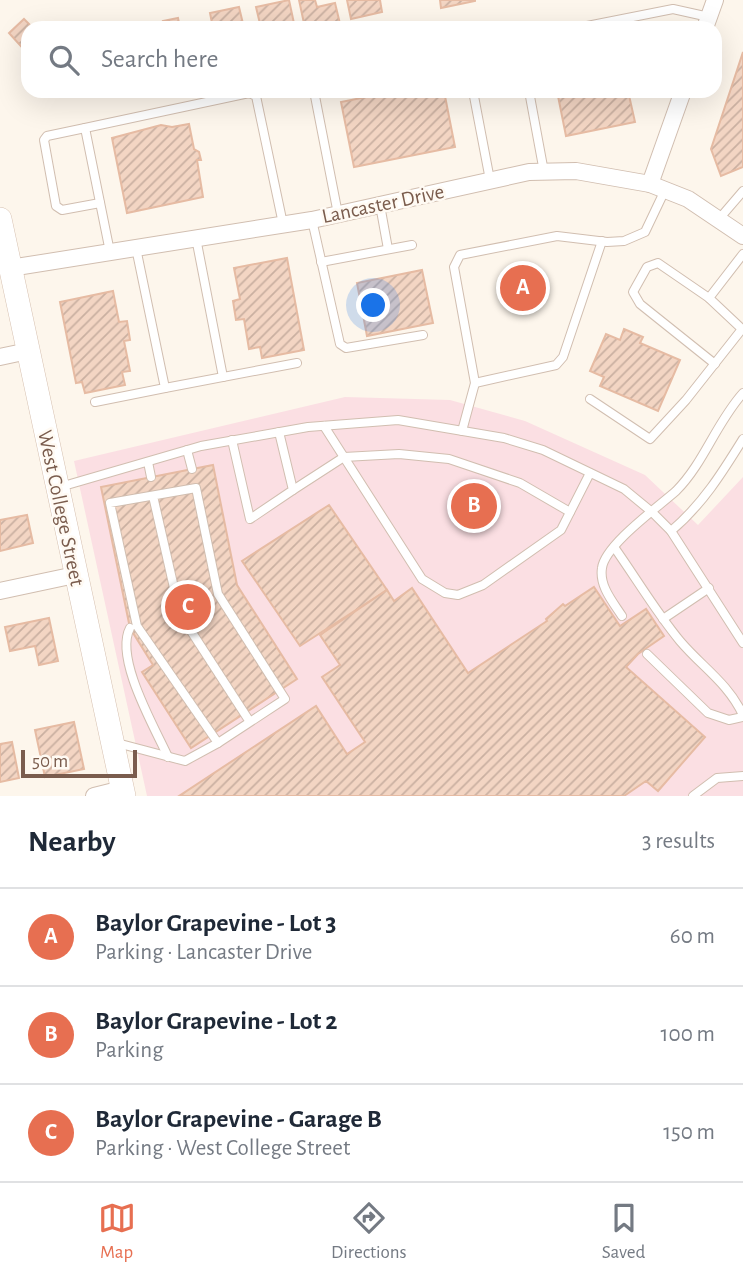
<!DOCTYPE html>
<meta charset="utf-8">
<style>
:root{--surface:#fff;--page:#f6f6f7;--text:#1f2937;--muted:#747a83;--line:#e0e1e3;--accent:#e76f51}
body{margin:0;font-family:"Alegreya Sans",sans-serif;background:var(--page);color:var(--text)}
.scale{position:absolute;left:21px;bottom:18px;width:116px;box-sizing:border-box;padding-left:7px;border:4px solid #7a5c4d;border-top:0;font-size:19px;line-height:24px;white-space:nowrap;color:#7a5c4d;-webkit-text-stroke:5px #fffaf3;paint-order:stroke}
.you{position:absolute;left:374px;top:306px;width:24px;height:24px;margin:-18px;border:5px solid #fff;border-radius:50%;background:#1a73e8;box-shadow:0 0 0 10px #1a73e833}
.badge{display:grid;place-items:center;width:46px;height:46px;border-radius:50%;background:var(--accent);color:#fff;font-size:23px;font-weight:700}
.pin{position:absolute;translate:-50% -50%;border:4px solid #fff;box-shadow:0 2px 7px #0006}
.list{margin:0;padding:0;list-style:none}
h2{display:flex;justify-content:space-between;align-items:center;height:91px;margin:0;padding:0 28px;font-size:30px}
h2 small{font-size:23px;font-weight:400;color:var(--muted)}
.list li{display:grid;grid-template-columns:46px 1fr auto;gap:21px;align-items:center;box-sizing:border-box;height:98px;padding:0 28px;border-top:2px solid var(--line)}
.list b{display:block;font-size:26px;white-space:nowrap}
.list p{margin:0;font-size:23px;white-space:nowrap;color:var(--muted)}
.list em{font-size:23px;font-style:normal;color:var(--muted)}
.icon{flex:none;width:38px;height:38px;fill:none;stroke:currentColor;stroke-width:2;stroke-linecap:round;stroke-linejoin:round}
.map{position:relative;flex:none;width:743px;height:796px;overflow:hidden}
.search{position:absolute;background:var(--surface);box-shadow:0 7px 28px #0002;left:21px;right:21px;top:21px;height:77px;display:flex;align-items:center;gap:18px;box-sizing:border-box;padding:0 24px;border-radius:21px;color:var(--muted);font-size:26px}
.sheet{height:385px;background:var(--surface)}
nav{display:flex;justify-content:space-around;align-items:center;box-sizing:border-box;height:98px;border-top:2px solid var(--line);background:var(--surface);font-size:19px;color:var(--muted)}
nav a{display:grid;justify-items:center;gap:4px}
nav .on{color:var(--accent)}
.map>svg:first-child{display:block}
</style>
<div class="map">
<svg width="743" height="796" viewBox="0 0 743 796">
<defs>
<pattern id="building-hatch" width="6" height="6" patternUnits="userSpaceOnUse" patternTransform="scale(1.75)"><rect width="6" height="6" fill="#f3d5c3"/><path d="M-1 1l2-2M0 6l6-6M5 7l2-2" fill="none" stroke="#cab0a1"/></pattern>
</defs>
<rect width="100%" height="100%" fill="#fdf6ec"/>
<!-- medical -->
<polygon fill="#fbdfe3" points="345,397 450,400 525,421 645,475 698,525 743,477 743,796 147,796 74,461"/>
<!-- building -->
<g fill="url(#building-hatch)" stroke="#e6bba3" stroke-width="2">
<polygon points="289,0 295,28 261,28 256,7"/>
<polygon points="299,0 315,0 317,7 335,3 341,28 305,28"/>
<polygon points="347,0 380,0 382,12 351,19"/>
<polygon points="440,0 475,0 475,1 441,8"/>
<polygon points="239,7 244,28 213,28 210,13"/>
<polygon points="178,18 180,28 165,28 163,21"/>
<polygon points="24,19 33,28 28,28 28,54 9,33"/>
<polygon points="743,52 743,167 721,176 711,149"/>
<polygon points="396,91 444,91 455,147 354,167 341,102"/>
<polygon points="557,91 628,91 635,122 566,136"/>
<polygon points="189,124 194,149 199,152 201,160 197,160 203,197 127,213 112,138 161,125 172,127"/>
<polygon points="287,258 304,350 262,358 260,347 249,349 244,319 236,320 233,301 240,299 234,268"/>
<polygon points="422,270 433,323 367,336 357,283"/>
<polygon points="113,291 119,322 127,321 130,340 124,341 130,371 122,372 125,385 85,393 82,382 76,383 60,302"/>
<polygon points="624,329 643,337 640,343 680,360 658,411 600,386 604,377 590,371 606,334 620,340"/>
<polygon points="213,465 237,585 297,679 191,748 142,672 153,665 130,628 101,487"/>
<polygon points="329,505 387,590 300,646 242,561"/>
<polygon points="27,515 33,543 0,551 0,520"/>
<polygon points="594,587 620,626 646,609 664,636 638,654 626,667 705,737 658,791 646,781 624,796 179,796 316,706 347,754 365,742 322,677 340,665 320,635 387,590 394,601 412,588 468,673 547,621 546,619 563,604 565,606"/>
<polygon points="49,618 58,661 39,665 35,646 10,651 5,627"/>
<polygon points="74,722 84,769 45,777 35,730"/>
<polygon points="12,742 19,778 0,782 0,744"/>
</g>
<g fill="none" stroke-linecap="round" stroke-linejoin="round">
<defs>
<g id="lane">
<polyline points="577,28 673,9 709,17"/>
<polyline points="314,91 338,214"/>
<polyline points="473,91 490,180"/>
<polyline points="529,91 544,172"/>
<polyline points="85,128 47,136 44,140 56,206 62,210 100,203"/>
<polyline points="380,205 388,249"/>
<polyline points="719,219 743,191"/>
<polyline points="312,220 340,344 346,348 423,335"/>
<polyline points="196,238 223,377"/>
<polyline points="110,252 85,128 249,93 256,96 283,224"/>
<polyline points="321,262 412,245"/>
<polyline points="709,298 658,263 647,267 633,292 640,304 715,364"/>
<polyline points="475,383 556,365 563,357 602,241"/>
<polyline points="165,388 297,363"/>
<polyline points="590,399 650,439 686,400 742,329 709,298 743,254"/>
<polyline points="95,402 165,388 136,248"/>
<polyline points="324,426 422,579 445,593 458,595 483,585 561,530 590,473"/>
<polyline points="462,431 475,383 454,267 460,255 557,236 607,242 624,241 645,232 665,190"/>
<polyline points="232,440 250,519 293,490 279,432"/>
<polyline points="187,450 192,469"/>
<polyline points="148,462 151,477"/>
<polyline points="60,487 201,446 308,427 398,420 504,438 543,450 624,489 652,512 671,531 743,643"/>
<polyline points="293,490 344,457 399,454 449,459 520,483 570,512"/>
<polyline points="153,496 180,614 250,722 218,743 137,626 110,503 196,488 218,594 285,699 250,722"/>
<path d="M671,531C702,505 722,473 743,439"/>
<path d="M614,547C636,578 656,612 680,641C702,667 728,683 743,715"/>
<path d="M622,616C613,602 599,586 602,568C605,545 658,507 676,491C704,463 716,423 743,393"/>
<polyline points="663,619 709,588"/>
<path d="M130,628C114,658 155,728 168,757"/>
<polyline points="647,654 708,713 729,720 743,717"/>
<polyline points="117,743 185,761 218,743"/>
<polyline points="693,796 717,778 743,776"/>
</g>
<g id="street">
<polyline points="705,28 715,0"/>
<polyline points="650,184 683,91"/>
<polyline points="10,268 312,220 529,172 576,171 650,184 688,199 743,236"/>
<polyline points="0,357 28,351"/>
<polyline points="0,591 75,575"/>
<polyline points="94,796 122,789"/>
</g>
<polyline id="secondary" points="0,219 124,796"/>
</defs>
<!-- lane casing -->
<use href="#lane" stroke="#d1beb0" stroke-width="10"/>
<!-- street casing -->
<use href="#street" stroke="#d1beb0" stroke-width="18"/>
<!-- secondary casing -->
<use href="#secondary" stroke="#d6c0b0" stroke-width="24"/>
<!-- lane -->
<use href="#lane" stroke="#fff" stroke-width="8"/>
<!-- street -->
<use href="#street" stroke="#fff" stroke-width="16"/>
<!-- secondary -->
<use href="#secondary" stroke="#fff" stroke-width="23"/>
</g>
<g text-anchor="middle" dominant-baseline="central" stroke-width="5" stroke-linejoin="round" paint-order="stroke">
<!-- street labels -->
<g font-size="21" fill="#7a5c4d" stroke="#fffaf3">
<text transform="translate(383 204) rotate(-12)">Lancaster Drive</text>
<text transform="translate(61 508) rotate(78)">West College Street</text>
</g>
</g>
</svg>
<div class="scale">50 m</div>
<div class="you"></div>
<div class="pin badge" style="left:523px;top:288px">A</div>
<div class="pin badge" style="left:474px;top:506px">B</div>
<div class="pin badge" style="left:188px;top:607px">C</div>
<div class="search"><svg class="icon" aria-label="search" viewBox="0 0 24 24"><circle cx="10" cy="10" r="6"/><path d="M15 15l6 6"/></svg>Search here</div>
</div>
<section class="sheet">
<h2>Nearby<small>3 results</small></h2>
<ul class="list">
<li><span class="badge">A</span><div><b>Baylor Grapevine - Lot 3</b><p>Parking · Lancaster Drive</p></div><em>60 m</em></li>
<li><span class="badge">B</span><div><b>Baylor Grapevine - Lot 2</b><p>Parking</p></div><em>100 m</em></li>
<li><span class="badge">C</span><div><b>Baylor Grapevine - Garage B</b><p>Parking · West College Street</p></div><em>150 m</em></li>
</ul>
</section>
<nav>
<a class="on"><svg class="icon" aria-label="map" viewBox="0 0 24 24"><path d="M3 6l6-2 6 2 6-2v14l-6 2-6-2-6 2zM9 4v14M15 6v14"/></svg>Map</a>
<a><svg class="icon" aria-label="directions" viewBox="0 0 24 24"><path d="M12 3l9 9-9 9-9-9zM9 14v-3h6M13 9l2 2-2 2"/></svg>Directions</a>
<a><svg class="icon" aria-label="saved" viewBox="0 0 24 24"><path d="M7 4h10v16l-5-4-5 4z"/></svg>Saved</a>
</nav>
